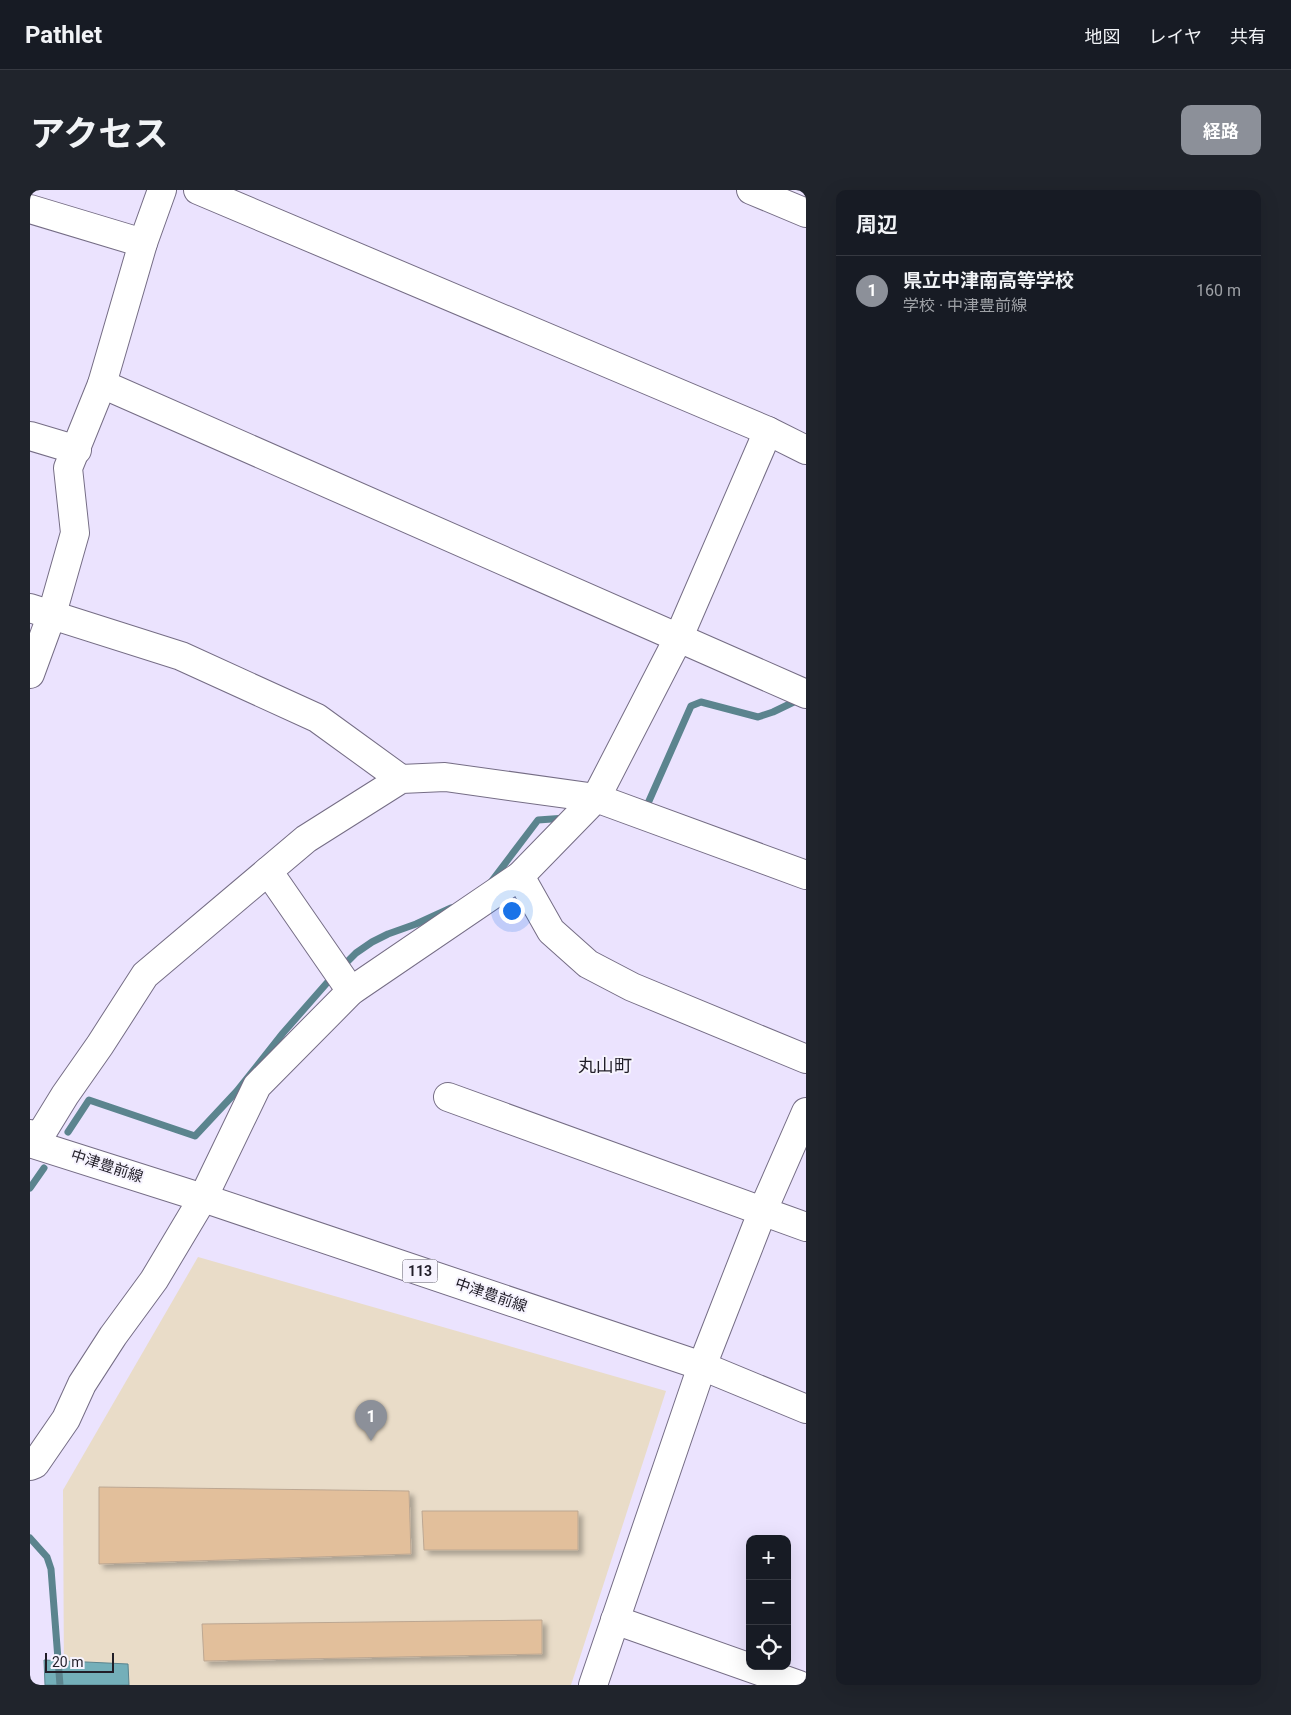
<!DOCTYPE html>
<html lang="ja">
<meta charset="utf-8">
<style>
:root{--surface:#171b24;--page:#20242c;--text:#f1f3f6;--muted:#9ea1a6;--line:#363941;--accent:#8c9099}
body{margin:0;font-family:Roboto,"Noto Sans JP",sans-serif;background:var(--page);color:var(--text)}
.controls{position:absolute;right:15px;bottom:15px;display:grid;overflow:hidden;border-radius:10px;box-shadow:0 5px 20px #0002}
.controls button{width:45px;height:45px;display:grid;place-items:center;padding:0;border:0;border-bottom:1px solid var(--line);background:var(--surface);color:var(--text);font:25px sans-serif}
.scale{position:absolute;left:15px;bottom:12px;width:69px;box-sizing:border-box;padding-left:5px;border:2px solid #211e28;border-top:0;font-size:14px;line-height:18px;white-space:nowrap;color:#211e28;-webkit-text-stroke:4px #f6f3fe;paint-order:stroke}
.you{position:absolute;left:481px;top:720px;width:18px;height:18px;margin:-12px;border:4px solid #fff;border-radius:50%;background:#1a73e8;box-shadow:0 0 0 8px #1a73e833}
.badge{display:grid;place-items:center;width:32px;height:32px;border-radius:50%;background:var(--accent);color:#fff;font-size:16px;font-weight:700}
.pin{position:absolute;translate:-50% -41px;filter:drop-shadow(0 1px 2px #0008)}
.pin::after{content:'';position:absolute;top:26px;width:18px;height:15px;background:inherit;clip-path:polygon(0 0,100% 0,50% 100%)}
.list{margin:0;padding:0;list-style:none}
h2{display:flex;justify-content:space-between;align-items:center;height:65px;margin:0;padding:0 20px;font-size:21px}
h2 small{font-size:16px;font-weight:400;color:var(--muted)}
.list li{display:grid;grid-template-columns:32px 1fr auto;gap:15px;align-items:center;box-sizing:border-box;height:70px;padding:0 20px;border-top:1px solid var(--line)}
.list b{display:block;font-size:19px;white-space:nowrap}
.list p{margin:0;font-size:16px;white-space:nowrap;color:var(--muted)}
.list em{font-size:16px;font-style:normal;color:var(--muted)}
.icon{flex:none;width:28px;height:28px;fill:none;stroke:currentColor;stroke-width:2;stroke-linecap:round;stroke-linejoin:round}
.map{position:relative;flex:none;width:776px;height:1495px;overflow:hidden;border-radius:10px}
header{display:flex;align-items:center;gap:30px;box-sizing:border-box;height:70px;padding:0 25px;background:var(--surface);border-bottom:1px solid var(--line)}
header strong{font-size:24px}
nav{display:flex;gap:28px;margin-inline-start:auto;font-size:18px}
.intro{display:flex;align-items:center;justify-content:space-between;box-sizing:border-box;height:120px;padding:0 30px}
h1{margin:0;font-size:35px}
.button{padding:12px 22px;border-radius:10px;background:var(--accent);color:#fff;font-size:18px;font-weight:700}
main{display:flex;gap:30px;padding:0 30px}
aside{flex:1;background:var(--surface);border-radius:10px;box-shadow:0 5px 20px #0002}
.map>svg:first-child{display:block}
</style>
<header>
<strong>Pathlet</strong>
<nav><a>地図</a><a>レイヤ</a><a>共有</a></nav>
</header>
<div class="intro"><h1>アクセス</h1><a class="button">経路</a></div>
<main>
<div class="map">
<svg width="776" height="1495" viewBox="0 0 776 1495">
<defs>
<filter id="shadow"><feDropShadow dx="4.5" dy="4.5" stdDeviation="2.5" flood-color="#0004"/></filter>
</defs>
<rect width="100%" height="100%" fill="#ebe3fe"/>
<!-- education -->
<polygon fill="#e9dcc8" points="168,1067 636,1201 541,1495 34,1495 33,1300"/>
<!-- water -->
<polygon fill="#74afb9" stroke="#5b848e" points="14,1470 98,1474 99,1495 15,1495"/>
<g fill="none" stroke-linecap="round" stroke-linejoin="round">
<!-- stream -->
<g stroke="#5b848e" stroke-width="7">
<polyline points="615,620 661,516 671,512 728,527 743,522 770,509"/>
<polyline points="461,692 508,630 536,628"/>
<polyline points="311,778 326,763 342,752 358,744 386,734 421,718"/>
<polyline points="38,942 59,910 165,946 207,901 253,843 303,786"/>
<polyline points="0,998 14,978"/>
<polyline points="0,1348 17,1367 21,1379 30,1495"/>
</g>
</g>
<!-- building -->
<g fill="#e2bf9b" stroke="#bca792" filter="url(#shadow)">
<polygon points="69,1297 379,1301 381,1364 69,1374"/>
<polygon points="392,1321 548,1321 548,1360 394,1360"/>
<polygon points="512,1430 512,1464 174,1471 172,1434"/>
</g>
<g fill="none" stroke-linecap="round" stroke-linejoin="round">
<defs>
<g id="minor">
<polyline points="168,0 738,241 776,260"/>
<polyline points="721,0 776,23"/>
<polyline points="0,19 113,53"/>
<polyline points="72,194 776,504"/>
<polyline points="0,246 47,260"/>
<polyline points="0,418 151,466 287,528 371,589"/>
<polyline points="0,484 22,424 45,343 38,278 72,194 113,53 132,0"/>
<polyline points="238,681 321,801"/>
<polyline points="490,686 521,741 558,774 602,797 776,869"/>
<polyline points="418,907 776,1037"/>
<polyline points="0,944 5,954 35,905 70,855 115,785 276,649 371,589 415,587 566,608 776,685"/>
<polyline points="0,1276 5,1274 36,1229 52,1194 83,1146 124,1090 173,1008 227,896 321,801 490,686 566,608 648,449 738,241"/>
<polyline points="585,1430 769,1495"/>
<polyline points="563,1495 672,1176 733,1020 776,922"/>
</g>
<polyline id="major" points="0,953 173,1008 672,1176 776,1219"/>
</defs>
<!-- minor casing -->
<use href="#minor" stroke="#756d85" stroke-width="30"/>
<!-- major casing -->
<use href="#major" stroke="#756d85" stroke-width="30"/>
<!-- minor -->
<use href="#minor" stroke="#fff" stroke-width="28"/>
<!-- major -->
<use href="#major" stroke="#fff" stroke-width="28"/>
</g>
<g text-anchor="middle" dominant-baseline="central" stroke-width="4" stroke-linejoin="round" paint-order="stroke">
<!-- shield labels -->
<rect fill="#f6f3fe" stroke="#615e68" stroke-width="1" x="372.5" y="1069.5" width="35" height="23" rx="4"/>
<g font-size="14" font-weight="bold" fill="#211e28">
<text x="390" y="1081">113</text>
</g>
<!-- street labels -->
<g font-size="15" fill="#211e28" stroke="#f6f3fe">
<text transform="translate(77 976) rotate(18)">中津豊前線</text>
<text transform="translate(461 1105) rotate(19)">中津豊前線</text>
</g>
<!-- quarter labels -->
<g font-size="18" fill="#211e28" stroke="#f6f3fe">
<text x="575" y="875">丸山町</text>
</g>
</g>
</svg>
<div class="controls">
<button>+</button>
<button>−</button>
<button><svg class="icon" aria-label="locate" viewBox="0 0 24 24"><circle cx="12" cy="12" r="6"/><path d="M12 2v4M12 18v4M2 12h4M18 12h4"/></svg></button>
</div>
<div class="scale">20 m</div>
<div class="you"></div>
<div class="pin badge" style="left:341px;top:1251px">1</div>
</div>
<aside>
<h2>周辺<small></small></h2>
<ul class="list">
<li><span class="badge">1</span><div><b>県立中津南高等学校</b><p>学校 · 中津豊前線</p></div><em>160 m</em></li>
</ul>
</aside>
</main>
